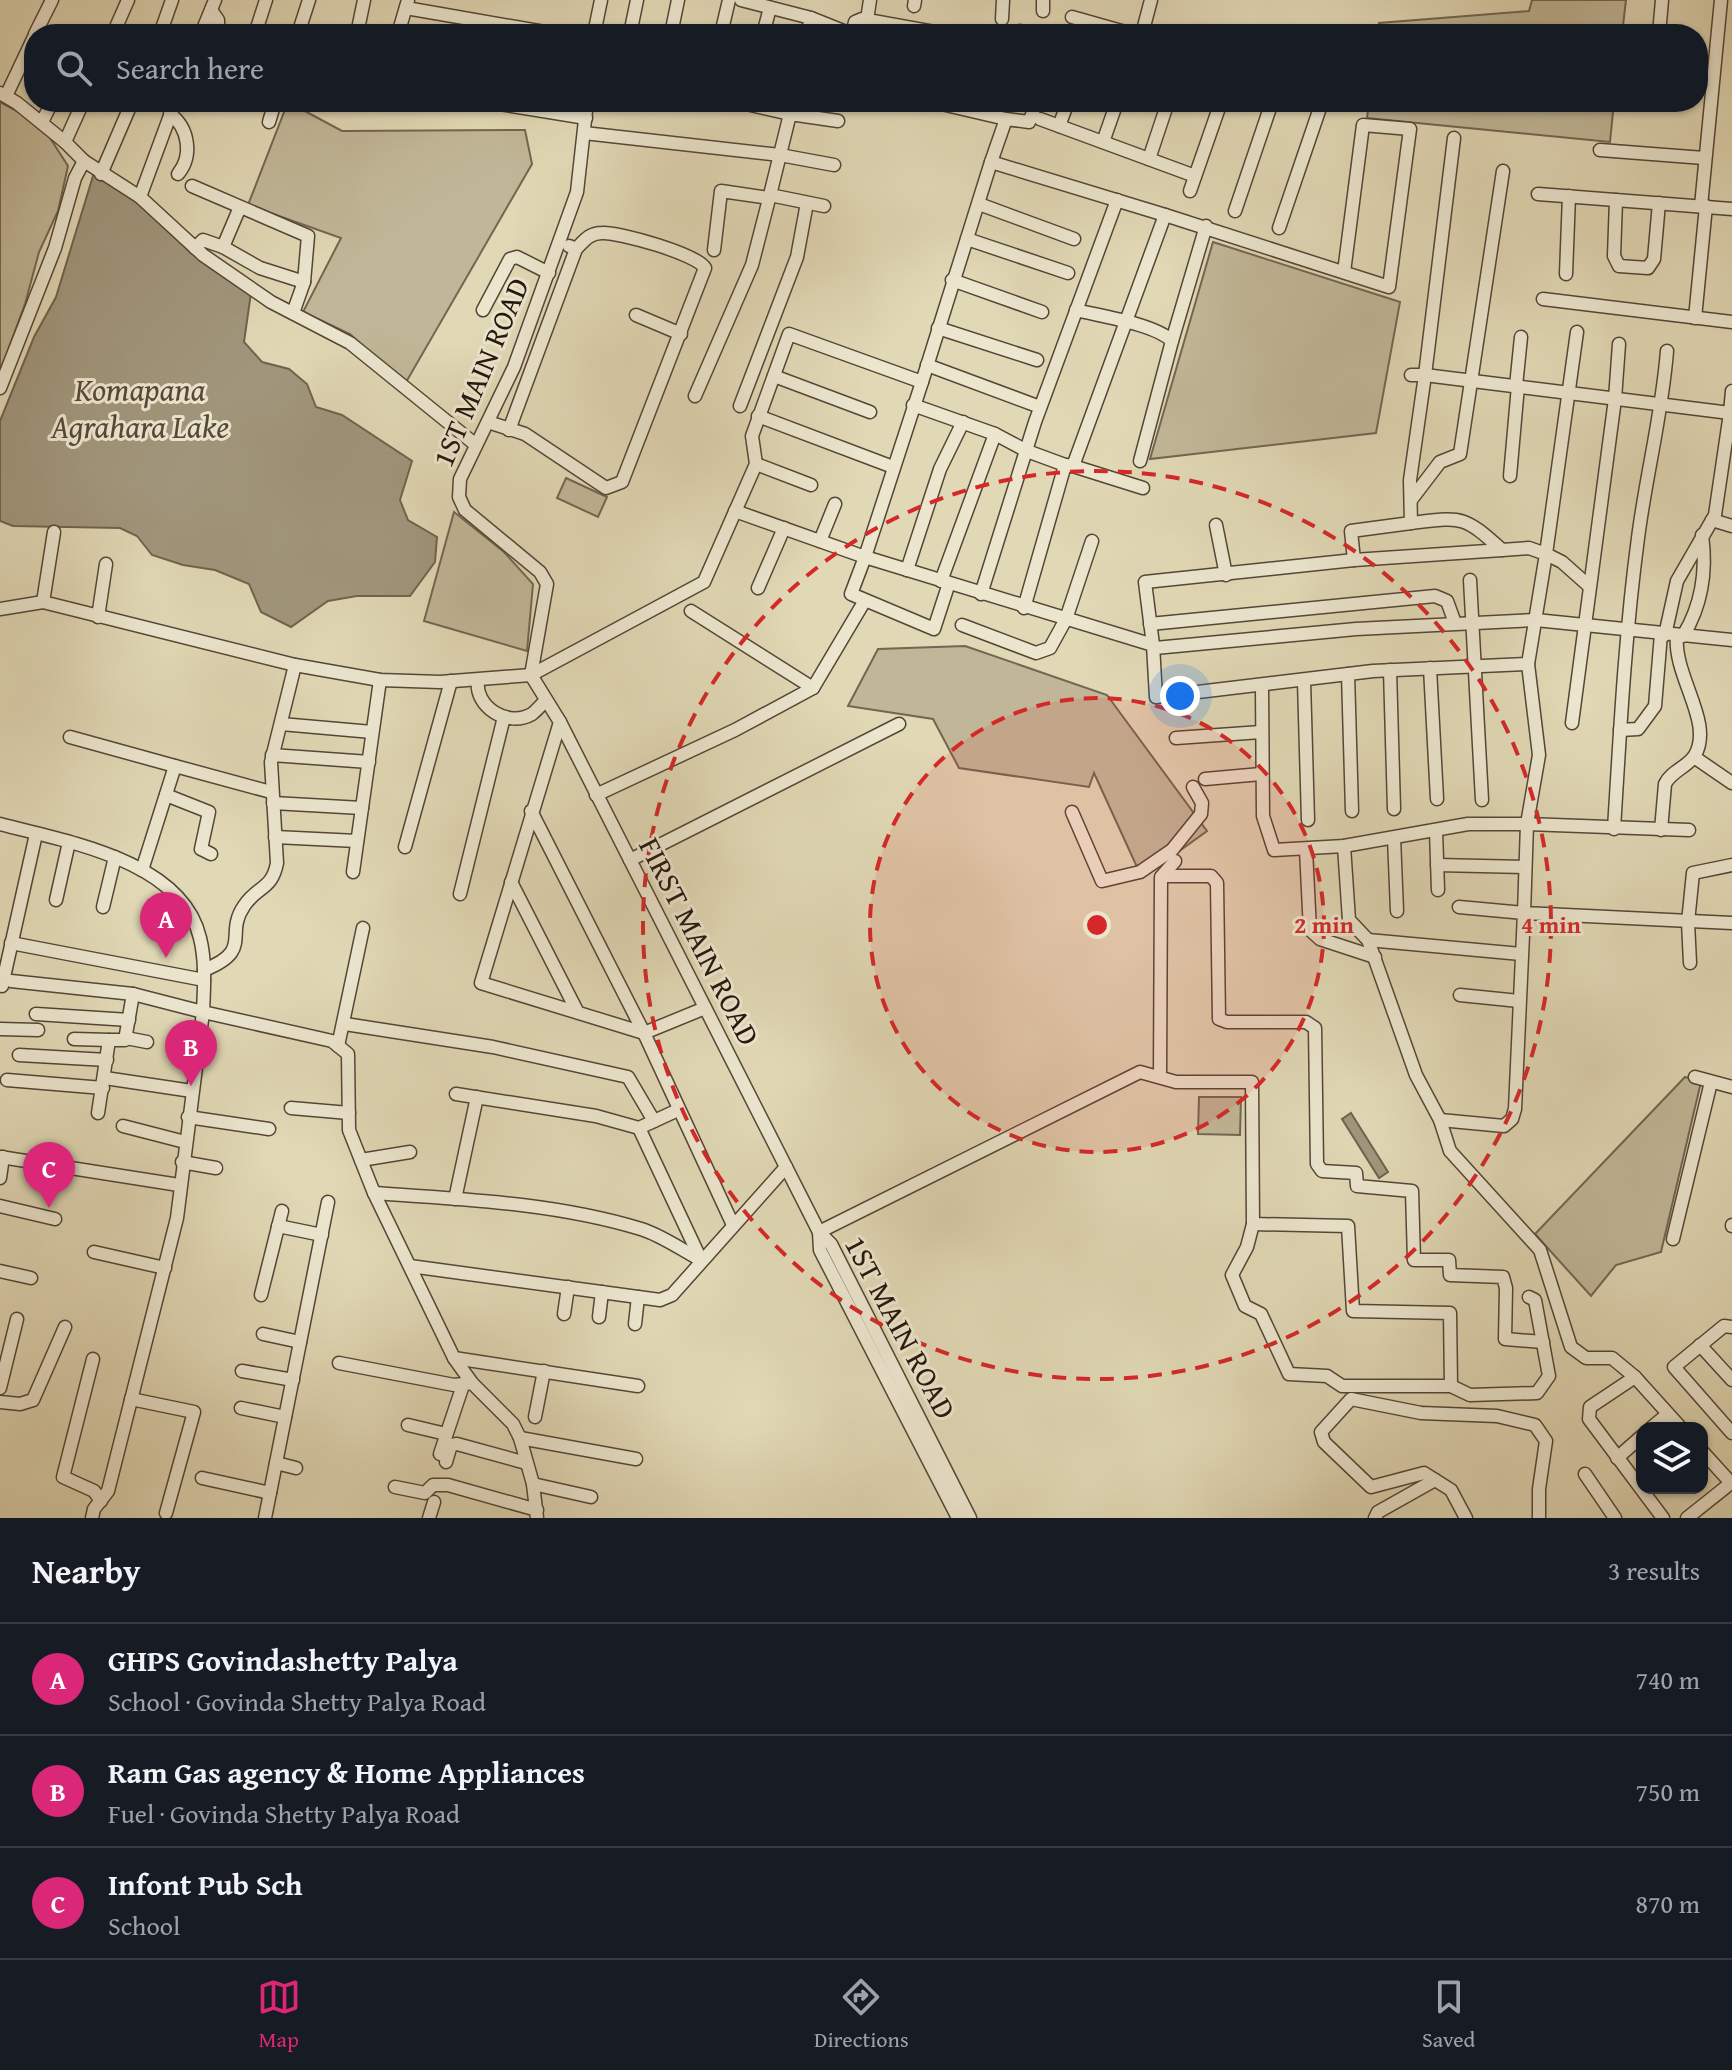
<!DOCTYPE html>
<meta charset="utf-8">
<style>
:root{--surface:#171b24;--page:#242831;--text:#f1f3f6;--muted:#9ea1a6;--line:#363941;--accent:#db2777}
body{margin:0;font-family:"Gentium Book Plus",serif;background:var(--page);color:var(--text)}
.controls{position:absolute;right:24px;bottom:24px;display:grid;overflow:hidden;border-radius:16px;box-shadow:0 2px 6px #0004}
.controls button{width:72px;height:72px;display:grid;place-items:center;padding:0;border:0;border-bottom:2px solid var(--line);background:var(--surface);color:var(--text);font:40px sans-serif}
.you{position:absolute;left:1180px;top:696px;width:28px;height:28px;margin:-20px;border:6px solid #fff;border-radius:50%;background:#1a73e8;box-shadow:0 0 0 12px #1a73e833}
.badge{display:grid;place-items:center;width:52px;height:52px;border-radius:50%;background:var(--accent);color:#fff;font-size:26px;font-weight:700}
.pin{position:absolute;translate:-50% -66px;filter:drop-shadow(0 2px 4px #0008)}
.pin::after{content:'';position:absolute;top:42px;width:28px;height:24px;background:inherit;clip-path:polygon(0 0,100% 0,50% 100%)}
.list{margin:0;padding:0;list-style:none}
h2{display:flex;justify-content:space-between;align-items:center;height:104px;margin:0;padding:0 32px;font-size:34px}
h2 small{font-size:26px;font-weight:400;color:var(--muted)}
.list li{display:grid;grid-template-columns:52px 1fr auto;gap:24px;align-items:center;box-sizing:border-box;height:112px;padding:0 32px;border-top:2px solid var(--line)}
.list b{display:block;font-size:30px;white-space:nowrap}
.list p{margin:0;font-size:26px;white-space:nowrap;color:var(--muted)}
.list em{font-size:26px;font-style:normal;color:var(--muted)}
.icon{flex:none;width:44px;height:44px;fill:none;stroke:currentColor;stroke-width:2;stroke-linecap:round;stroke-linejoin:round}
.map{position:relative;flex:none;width:1732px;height:1518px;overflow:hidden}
.search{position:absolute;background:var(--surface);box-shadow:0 2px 6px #0004;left:24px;right:24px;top:24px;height:88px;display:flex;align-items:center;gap:20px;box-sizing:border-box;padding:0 28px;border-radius:32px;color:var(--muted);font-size:30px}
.sheet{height:440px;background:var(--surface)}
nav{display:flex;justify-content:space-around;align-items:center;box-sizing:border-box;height:112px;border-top:2px solid var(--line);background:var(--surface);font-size:22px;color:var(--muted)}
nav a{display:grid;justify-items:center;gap:4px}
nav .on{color:var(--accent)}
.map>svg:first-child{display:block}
</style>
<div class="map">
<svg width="1732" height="1518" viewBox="0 0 1732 1518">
<rect width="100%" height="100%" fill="#e1d8b5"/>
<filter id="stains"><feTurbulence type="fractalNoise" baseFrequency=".0025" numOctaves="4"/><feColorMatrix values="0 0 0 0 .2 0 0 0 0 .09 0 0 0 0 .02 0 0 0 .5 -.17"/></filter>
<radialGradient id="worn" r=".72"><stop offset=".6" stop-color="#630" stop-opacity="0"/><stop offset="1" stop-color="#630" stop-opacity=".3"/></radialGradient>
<!-- green -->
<g fill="#c1b798" stroke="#736652" stroke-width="2">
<polygon points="1532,0 1626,0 1622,34 1377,34 1379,23 1529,11"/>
<polygon points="0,102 41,124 68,166 58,211 39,252 25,304 0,372"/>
<polygon points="288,102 342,131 525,130 532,164 405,384 350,334 303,312 341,238 248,205"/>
<polygon points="1369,102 1614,102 1610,142 1367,118"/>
<polygon points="1213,242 1400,302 1376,433 1150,459"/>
<polygon points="566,478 607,497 598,517 557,498"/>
<polygon points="454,512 504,552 533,584 527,651 424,621"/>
<polygon points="965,646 1107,695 1207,831 1142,878 1094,773 1089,787 959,768 933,719 848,706 878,649"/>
<polygon points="1685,1077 1701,1082 1661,1252 1616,1265 1591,1296 1535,1234"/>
<polygon points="1199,1097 1241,1097 1240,1135 1198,1134"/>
</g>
<!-- water -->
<g fill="#a1967c" stroke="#6f634f" stroke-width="2">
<polygon points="97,163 252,286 244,342 262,362 289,369 307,384 316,407 342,415 412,461 400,500 408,520 437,537 435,562 410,596 357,596 328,601 291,627 261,612 249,584 215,570 183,565 152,555 137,536 120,528 13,526 0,521 0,421 34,337 56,297"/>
<polygon points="1351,1113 1388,1172 1379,1178 1342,1119"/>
</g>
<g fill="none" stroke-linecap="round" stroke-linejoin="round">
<defs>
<g id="minor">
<polyline points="741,0 811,18 807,34"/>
<polyline points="914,6 915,0"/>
<polyline points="406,8 556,34"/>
<polyline points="211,10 218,20 218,34"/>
<polyline points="1043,11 1043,0"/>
<polyline points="1072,17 1132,34"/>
<polyline points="811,18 851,34"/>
<polyline points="1002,19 1003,0"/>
<polyline points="867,20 870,0"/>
<polyline points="35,34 52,0"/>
<polyline points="113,34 128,0"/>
<polyline points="160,34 172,0"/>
<polyline points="201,34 215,0"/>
<polyline points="255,34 266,0"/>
<polyline points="298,34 309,0"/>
<polyline points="357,34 364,0"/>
<polyline points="398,34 408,0"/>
<polyline points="594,34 601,0"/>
<polyline points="630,34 637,0"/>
<polyline points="671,34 678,0"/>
<polyline points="721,34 729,0"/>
<polyline points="763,34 770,8"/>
<polyline points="852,34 855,22 862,19 945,34"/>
<polyline points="1020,34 1020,31"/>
<polyline points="1142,34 1151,0"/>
<polyline points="1659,34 1662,0"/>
<polyline points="0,93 17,103 65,142"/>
<polyline points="6,96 34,37"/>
<polyline points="83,102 65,142 84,161 140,197 175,102"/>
<polyline points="487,102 586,118"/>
<polyline points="738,102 790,114 792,102"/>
<polyline points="933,102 1006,119"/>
<path d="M170,114C189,128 193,156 178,174"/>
<polyline points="1040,119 1195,176"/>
<polyline points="42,122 52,102"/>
<polyline points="269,122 275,102"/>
<polyline points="1059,126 1068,102"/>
<polyline points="584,133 780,155 834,165"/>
<polyline points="1103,142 1117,102"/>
<polyline points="1600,150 1704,158"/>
<polyline points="1149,159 1168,102"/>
<polyline points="991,162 1006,119 1029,122 1037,102"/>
<polyline points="101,174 132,102"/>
<polyline points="192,186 308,236 304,282 293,313"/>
<polyline points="1190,191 1221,102"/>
<polyline points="1538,194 1732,209"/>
<polyline points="140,197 203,255 271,302 350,343 476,445"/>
<polyline points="1616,200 1614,256 1619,266 1648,268 1654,259 1659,203"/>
<polyline points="979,204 1074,239"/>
<polyline points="824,206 770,195 790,114 838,121"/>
<polyline points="1701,206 1721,0"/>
<polyline points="240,207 223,247 260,268 304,282"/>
<polyline points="1235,211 1272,102"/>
<polyline points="1165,215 1389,287 1410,129 1363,125 1344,272"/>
<polyline points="1279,228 1322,102"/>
<polyline points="967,239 1068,273"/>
<polyline points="195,248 203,240 223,247"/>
<polyline points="714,250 721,191 769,198"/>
<polyline points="1566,274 1569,196"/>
<polyline points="952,280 1042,312"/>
<polyline points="1543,299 1732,322"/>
<polyline points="483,310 510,259 517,257 549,273"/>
<path d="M1076,310C1100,316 1155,324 1172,341L1140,461"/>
<polyline points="636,315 681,334"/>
<polyline points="1695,318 1706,206"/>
<polyline points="938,328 1037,360"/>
<polyline points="1577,332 1546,554 1562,562 1589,586"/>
<polyline points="1172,341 1206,226"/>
<polyline points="927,365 1040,407"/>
<polyline points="1411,375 1425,375 1454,138"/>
<polyline points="774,376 870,412"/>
<polyline points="1516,386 1521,337"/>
<polyline points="0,388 55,248 75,178 84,161"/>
<polyline points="695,396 752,265 770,195"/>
<polyline points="913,405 995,434 1027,451 1065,465 1024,608"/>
<polyline points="740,406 797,257 807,203"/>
<polyline points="758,416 893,467"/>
<path d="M488,422L525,434L606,488L622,482L705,268C697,254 619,232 602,233C589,233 584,241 576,249"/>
<polyline points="509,430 576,249 569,246"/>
<polyline points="756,464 811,485"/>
<polyline points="1073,466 1143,488"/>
<polyline points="1510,476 1518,386"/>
<polyline points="1411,500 1440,462 1460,454 1503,171"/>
<polyline points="735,511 865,557 922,382"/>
<polyline points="1712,520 1732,526"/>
<path d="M1411,523C1463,517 1463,515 1502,550"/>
<polyline points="1216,525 1226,575"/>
<polyline points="820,541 835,504"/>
<polyline points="1354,560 1351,531 1411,523 1410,480 1425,375 1730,413 1732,391"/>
<polyline points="907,570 940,469 963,422"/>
<polyline points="1470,580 1482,800"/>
<polyline points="941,581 995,434"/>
<polyline points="949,583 934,629 851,594 865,557 1153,645 1145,582 1354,560 1502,550 1529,548 1546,554 1528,664 1373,671 1156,697 1153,645"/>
<polyline points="758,588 784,528"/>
<polyline points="981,594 1035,422 1117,200"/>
<polyline points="43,602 54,532"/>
<polyline points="0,609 43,602 295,665 380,680 440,682 531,675 704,582 756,464 752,436 789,334 922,382 991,162 1165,215 1073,466 1065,465"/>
<polyline points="98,617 106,564"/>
<polyline points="1150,624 1435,596 1447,601 1455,623"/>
<polyline points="962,625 1036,653 1050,648 1066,619 1092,541"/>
<polyline points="1665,635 1677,581 1715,515 1730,413"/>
<path d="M1683,636C1702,605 1707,571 1702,535"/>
<polyline points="1155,648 1356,629 1536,620 1732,640"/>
<polyline points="1528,664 1539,755 1527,824 1689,830"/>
<polyline points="1430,668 1437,799"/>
<polyline points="1390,670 1394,809"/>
<polyline points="1348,674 1352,811"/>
<polyline points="531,675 560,722 819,1232 831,1244 970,1518"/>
<polyline points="531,675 547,584 540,572 465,510 459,497 460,479 514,367 577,192 587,102"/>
<path d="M478,680C474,707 508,728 532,714C537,710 542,704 546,700"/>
<polyline points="1304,681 1308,820"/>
<polyline points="1262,687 1263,816 1274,850 1344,846 1468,824 1527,824 1524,913 1732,923"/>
<polyline points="813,688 864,602"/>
<polyline points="560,722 481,983 644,1033 705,1008"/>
<polyline points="1572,723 1615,399 1619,344"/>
<polyline points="281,724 372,732"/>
<polyline points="1620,730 1638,729 1655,706 1661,634"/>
<polyline points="70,737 175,766"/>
<polyline points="1176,738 1261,732"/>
<polyline points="272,755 369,762"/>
<polyline points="1694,757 1732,783"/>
<polyline points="1205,779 1261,774"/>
<polyline points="166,795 209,812 201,849 211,854"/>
<polyline points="596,795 735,730 813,688 691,611"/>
<polyline points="273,803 362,808"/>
<polyline points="531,811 644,1033 733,1225"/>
<polyline points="1072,812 1102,881 1140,872 1172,850 1201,814 1202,803 1193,787"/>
<path d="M0,824C64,841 182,860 200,938C206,962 204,988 203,1012L332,1041L348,1054L349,1130L374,1193L454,1358L472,1383L513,1424L520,1438L533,1484L537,1518"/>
<path d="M1614,829C1620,732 1625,635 1638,538C1646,475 1662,415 1667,351"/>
<path d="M1661,830L1665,784C1671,771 1688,767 1695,755C1714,722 1673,676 1677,636"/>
<polyline points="1436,831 1438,890"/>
<polyline points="275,837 357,841"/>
<polyline points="1394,838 1397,911"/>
<polyline points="1344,846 1349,920 1368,940 1416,1075 1440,1120 1450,1151 1540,1250 1571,1347 1586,1358 1612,1358 1635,1377"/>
<polyline points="405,847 451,681"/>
<polyline points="1306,850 1310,930 1320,939 1375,957"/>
<polyline points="630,860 899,724"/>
<polyline points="1437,865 1525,867"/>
<polyline points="142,870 175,766 271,792"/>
<polyline points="353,872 380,680"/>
<polyline points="1164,876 1211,876 1217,883 1219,1019 1227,1022 1306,1022 1315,1028 1317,1164 1322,1171 1356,1173 1357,1186 1412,1191 1414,1260 1449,1260 1450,1275 1503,1277 1506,1288 1505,1339 1543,1342"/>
<polyline points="511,882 577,1011"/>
<polyline points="460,894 504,717"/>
<polyline points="56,900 69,842"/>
<polyline points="103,907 115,857"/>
<polyline points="1368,940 1521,954"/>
<polyline points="11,943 204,980"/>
<polyline points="1690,963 1688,922 1693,873 1732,865"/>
<path d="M204,970C254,950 224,935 244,906C257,886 272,890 277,863L271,762L295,665"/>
<polyline points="11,981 133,994 203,1012 177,1218 108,1491 94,1509 92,1518"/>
<polyline points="2,986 36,834"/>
<polyline points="1460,995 1519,1001"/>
<polyline points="36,1014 129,1020"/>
<polyline points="345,1024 493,1047 628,1077 654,1121"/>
<polyline points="0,1029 38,1030"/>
<polyline points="126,1038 147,1042"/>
<polyline points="74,1039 109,1040"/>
<polyline points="338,1046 363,928"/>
<polyline points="19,1055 107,1060"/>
<polyline points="1160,1076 1161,877 1175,861"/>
<polyline points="1695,1077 1732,1087"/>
<polyline points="105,1078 192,1091"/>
<polyline points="7,1080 103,1088"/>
<polyline points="456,1094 596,1116 639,1128 678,1110"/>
<polyline points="291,1108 349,1113"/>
<polyline points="98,1113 109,1040 125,1040 133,994"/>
<polyline points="188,1117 269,1129"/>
<polyline points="1440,1120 1504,1126 1512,1119 1515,1109 1524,913 1459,907"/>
<polyline points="123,1126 185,1142"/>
<polyline points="639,1128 701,1260"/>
<polyline points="0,1157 179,1185"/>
<polyline points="361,1160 410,1152"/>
<polyline points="182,1162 216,1168"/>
<polyline points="0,1178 3,1157"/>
<path d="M374,1193C462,1199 556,1203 641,1229C661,1235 682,1250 701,1260"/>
<polyline points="455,1199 477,1097"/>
<polyline points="0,1206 55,1219"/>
<polyline points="1253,1224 1247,1247 1232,1275 1245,1306 1261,1314 1289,1374 1327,1376 1342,1386 1451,1386 1470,1395 1537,1393 1549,1376 1535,1300 1529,1297"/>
<polyline points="278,1226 322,1235"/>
<polyline points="1732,1226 1732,1225"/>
<polyline points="819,1232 1140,1072 1176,1082 1252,1082 1253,1224 1348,1226 1353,1311 1450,1313 1451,1386"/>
<polyline points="819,1232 820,1250 958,1518"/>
<polyline points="1673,1239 1711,1082"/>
<polyline points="94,1252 165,1268"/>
<polyline points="410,1266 660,1300 672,1295 786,1167"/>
<polyline points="0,1271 31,1278"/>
<polyline points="261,1295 282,1211"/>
<polyline points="564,1314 568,1287"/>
<polyline points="599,1317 602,1292"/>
<polyline points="635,1324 638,1297"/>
<polyline points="1732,1327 1724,1326 1674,1367 1732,1433"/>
<polyline points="263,1334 300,1342"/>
<polyline points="1700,1345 1732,1380"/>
<polyline points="454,1358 638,1386"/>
<polyline points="93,1359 63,1477 94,1491 101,1501"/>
<polyline points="339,1363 454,1385 472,1383"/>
<polyline points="242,1371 293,1380"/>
<polyline points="0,1388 17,1319"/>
<polyline points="131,1399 194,1412 166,1513"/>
<polyline points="0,1402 20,1404 33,1400 65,1327"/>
<polyline points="241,1408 285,1417"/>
<polyline points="535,1417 544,1371"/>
<polyline points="408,1425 446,1434"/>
<polyline points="1651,1428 1668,1414"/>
<polyline points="520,1438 636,1459"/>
<polyline points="440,1454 463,1385"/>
<polyline points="1617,1458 1642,1436"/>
<polyline points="446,1462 451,1445 457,1444 526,1463"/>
<polyline points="276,1463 296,1468"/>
<polyline points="1585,1474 1615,1518"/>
<polyline points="202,1478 270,1493"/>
<polyline points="533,1484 591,1497"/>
<polyline points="395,1487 425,1493 433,1485 448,1485 537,1510"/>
<polyline points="265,1518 328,1202"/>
<polyline points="429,1518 434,1502"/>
<polyline points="1375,1518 1378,1512 1435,1480"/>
<polyline points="1466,1518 1451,1490 1424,1473 1371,1487 1324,1442 1321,1432 1351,1399 1421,1413 1497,1416 1535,1425 1546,1441 1539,1489 1539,1518"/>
<polyline points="1663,1518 1589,1419 1590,1407 1635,1377 1681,1428"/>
<polyline points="1687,1518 1731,1483 1702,1451"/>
</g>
</defs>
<!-- minor casing -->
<use href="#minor" stroke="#544636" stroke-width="15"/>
<!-- minor -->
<use href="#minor" stroke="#ece6cf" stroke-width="12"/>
</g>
<!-- distance rings -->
<circle cx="1097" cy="925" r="227" fill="#d62828" fill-opacity=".12"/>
<g fill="none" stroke="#d62828" stroke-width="4" stroke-dasharray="14 10">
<circle cx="1097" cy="925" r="227"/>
<circle cx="1097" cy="925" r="454"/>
</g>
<g text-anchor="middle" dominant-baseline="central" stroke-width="6" stroke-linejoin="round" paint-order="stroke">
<!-- street labels -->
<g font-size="30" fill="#25160c" stroke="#ece6cf">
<text transform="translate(480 372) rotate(-67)">1ST MAIN ROAD</text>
<text transform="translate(700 941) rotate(63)">FIRST MAIN ROAD</text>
<text transform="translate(901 1327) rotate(62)">1ST MAIN ROAD</text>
</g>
<!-- water labels -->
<g font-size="32" font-style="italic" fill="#574939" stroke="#ece6cf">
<text x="140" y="389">Komapana<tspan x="140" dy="37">Agrahara Lake</tspan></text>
</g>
</g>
<circle cx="1097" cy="925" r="12" fill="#d62828" stroke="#ece6cf" stroke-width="4"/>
<g font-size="24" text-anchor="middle" font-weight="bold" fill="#d62828" stroke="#ece6cf" stroke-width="6" stroke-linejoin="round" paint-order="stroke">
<text x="1324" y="933">2 min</text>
<text x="1551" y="933">4 min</text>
</g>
<rect width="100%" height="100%" filter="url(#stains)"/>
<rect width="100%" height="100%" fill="url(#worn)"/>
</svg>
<div class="controls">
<button><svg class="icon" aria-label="layers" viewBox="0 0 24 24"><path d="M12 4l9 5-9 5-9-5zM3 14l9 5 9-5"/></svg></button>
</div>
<div class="you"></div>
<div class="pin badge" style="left:166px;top:958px">A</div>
<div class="pin badge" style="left:191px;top:1086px">B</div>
<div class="pin badge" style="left:49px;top:1208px">C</div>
<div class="search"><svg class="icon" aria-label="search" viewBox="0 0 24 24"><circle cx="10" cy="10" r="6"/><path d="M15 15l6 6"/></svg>Search here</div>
</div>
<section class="sheet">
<h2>Nearby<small>3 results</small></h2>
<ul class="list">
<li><span class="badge">A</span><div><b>GHPS Govindashetty Palya</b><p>School · Govinda Shetty Palya Road</p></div><em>740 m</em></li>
<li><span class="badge">B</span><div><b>Ram Gas agency &amp; Home Appliances</b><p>Fuel · Govinda Shetty Palya Road</p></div><em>750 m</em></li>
<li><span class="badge">C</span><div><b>Infont Pub Sch</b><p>School</p></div><em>870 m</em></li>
</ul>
</section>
<nav>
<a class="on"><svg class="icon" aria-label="map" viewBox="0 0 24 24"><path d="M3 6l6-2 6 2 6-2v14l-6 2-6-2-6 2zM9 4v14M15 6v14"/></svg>Map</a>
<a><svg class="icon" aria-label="directions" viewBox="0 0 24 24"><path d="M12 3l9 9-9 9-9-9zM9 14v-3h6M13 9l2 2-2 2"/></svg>Directions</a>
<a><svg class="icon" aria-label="saved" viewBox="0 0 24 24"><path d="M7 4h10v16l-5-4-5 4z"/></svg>Saved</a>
</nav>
